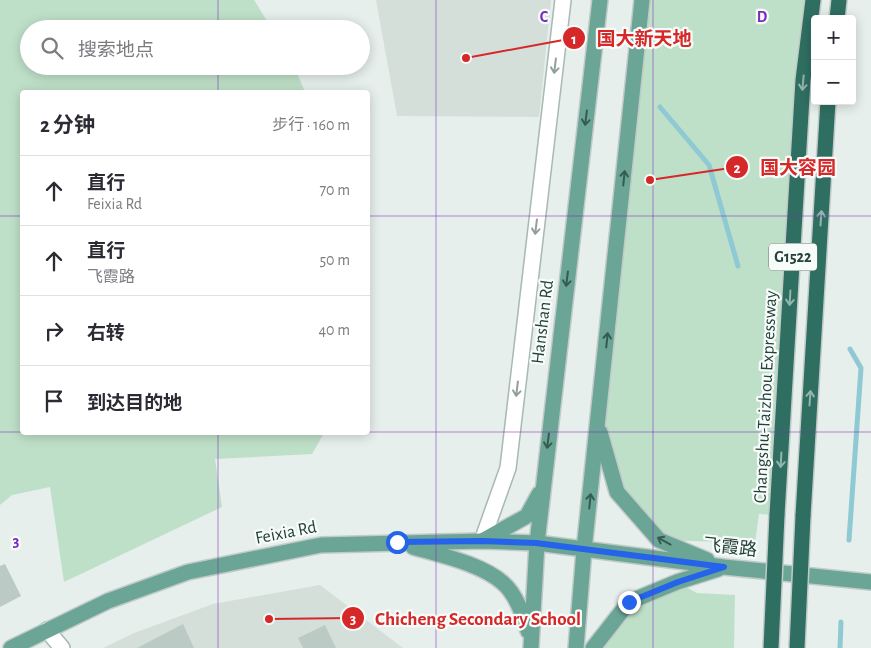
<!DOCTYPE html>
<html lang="zh">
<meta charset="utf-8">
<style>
:root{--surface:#fff;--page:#f7f7f7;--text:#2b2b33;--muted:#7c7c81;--line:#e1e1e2}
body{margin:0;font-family:"Alegreya Sans","Noto Sans SC",sans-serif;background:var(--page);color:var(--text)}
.controls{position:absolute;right:15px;top:15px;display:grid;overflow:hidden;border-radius:5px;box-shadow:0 2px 12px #0003}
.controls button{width:45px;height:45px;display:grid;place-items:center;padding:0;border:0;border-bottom:1px solid var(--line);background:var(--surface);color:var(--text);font:25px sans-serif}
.stop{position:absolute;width:15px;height:15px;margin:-11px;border:4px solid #2563eb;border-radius:50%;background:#fff}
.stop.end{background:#2563eb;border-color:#fff;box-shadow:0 1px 5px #0008}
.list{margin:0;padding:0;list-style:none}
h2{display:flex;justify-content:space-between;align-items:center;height:65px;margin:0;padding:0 20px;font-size:21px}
h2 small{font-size:16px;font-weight:400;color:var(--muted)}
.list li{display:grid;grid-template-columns:32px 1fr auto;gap:15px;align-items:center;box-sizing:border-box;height:70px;padding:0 20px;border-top:1px solid var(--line)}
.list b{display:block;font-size:19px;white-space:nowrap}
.list p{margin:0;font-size:16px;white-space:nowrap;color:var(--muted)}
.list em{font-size:16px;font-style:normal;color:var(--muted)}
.icon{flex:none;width:28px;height:28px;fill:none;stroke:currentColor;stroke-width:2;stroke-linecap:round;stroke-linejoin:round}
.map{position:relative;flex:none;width:871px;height:648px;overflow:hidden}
.search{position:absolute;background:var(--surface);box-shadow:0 2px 12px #0003;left:20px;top:20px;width:350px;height:55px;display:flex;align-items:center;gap:12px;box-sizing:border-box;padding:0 18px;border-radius:28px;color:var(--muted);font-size:19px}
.panel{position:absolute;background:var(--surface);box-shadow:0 2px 12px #0003;left:20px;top:90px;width:350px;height:345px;border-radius:5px}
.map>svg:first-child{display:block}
</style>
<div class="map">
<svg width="871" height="648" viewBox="0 0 871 648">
<rect width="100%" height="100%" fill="#e6efeb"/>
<!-- built -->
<g fill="#d4dfda">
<polygon points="376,0 551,0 539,117 397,116"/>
<polygon points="320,585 403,648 103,648 134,633 213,604"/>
</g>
<!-- green -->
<g fill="#bfe0c8">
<polygon points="0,0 254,0 272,29 29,29 29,66 294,66 305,92 22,92 22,432 324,433 312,454 215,459 222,507 64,582 50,487 12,495 0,505"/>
<polygon points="642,0 813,0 777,515 759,514 755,543 659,540 617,492 598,425"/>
<polygon points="677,582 697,593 735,595 734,648 593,648 629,602"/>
</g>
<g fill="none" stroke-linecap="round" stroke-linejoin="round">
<!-- stream -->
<g stroke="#8ec9d4" stroke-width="5">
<polyline points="660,107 709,165 738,266"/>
<polyline points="849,540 861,368 850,349"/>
<polyline points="840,648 841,622"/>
</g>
</g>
<!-- building -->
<g fill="#bbcac4">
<polygon points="5,564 21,596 0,607 0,566"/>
<polygon points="183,624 194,648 137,648"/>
<polygon points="325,625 336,648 303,648 298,638"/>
</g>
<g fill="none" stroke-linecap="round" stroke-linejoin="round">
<defs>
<g id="minor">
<polyline points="482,541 508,468 563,0"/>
<polyline points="47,630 62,648"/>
</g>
<g id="major">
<polyline points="600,432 617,492 659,540 707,560"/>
<polyline points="482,541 527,516 539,494"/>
<path d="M413,547C440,555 482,564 503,583C516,594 523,615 528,631"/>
<polyline points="11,648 108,601 188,572 321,545 482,541 537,543 724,567 871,582"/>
<polyline points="531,648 537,543 600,0"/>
<polyline points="576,648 584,550 642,0"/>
<polyline points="593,648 629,602 677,582 718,569"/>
</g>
<g id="highway">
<polyline points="837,19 839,0"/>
<polyline points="777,515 803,80 813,0"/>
<polyline points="803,516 828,101"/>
</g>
</defs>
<!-- minor casing -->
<use href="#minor" stroke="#a8b8b2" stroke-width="18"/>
<!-- major casing -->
<use href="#major" stroke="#c2cac8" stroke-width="18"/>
<!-- highway casing -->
<use href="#highway" stroke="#c2cac8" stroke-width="18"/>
<!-- minor -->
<use href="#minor" stroke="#fff" stroke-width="15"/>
<!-- major -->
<use href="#major" stroke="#6aa596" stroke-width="15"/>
<!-- highway -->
<use href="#highway" stroke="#2f6f62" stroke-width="15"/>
<defs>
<g id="highway-bridge">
<polyline points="771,648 777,515"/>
<polyline points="797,648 803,516"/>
</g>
</defs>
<!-- highway-bridge casing -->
<use href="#highway-bridge" stroke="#c2cac8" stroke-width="18" stroke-linecap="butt"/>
<!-- highway-bridge -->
<use href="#highway-bridge" stroke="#2f6f62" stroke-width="15"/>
</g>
<!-- one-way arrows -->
<defs><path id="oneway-shaft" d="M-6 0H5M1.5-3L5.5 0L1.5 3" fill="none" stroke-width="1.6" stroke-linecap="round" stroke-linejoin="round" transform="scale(1.25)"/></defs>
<g stroke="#92a09c">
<use href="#oneway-shaft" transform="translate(555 66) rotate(97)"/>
<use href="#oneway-shaft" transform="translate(536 227) rotate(97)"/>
<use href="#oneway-shaft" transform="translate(517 389) rotate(97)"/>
</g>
<g stroke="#93b5ae">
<use href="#oneway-shaft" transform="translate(803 83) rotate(95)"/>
<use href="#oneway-shaft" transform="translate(821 218) rotate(-86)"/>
<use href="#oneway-shaft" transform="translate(790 298) rotate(93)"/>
<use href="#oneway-shaft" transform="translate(810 398) rotate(-86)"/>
<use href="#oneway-shaft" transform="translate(781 460) rotate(93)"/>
</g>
<g stroke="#365b51">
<use href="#oneway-shaft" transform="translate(586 118) rotate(97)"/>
<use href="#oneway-shaft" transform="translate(624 178) rotate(-84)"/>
<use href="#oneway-shaft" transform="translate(567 279) rotate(97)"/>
<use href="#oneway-shaft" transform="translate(607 340) rotate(-84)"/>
<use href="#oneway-shaft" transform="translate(548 441) rotate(97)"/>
<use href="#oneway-shaft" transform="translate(590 501) rotate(-84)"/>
<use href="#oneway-shaft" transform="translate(664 541) rotate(-151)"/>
</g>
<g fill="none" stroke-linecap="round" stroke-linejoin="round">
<!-- route -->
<polyline stroke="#2563eb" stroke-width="6" points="397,542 482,541 536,543 724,567 678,582 629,602"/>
</g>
<!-- grid -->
<path fill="none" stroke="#7b2cbf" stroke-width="1" stroke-opacity="0.55" d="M218,0V29M436,0V648M653,0V648M218,66V92M0,216H22M368,216H871M0,432H22M218,432V648M368,432H871"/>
<g text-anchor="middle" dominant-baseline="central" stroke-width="4.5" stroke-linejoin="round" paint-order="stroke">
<!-- shield labels -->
<rect fill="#f7fbf9" stroke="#637a73" stroke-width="1" x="769" y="243.5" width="48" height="27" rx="4"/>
<g font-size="16" font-weight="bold" fill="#24423a">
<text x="793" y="257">G1522</text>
</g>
<!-- street labels -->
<g font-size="18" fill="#24423a" stroke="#f7fbf9">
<text transform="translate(543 322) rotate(-83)">Hanshan Rd</text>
<text transform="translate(766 397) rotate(-87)">Changshu-Taizhou Expressway</text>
<text transform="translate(286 533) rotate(-11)">Feixia Rd</text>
<text transform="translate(730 548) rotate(6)">飞霞路</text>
</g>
</g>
<g font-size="16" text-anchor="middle" font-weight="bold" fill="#7b2cbf" stroke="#f7fbf9" stroke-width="4.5" stroke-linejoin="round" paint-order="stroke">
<text x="544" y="22">C</text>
<text x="762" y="22">D</text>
<text x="16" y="546">3</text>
</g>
<!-- callouts -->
<path fill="none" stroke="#d62828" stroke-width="2" d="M466 58L574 38M650 180L737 167M269 619L353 618"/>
<g fill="#d62828" stroke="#f7fbf9" stroke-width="2">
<circle cx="466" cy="58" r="5"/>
<circle cx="650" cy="180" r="5"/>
<circle cx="269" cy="619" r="5"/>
<circle cx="574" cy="38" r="12"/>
<circle cx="737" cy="167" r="12"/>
<circle cx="353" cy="618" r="12"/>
</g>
<g font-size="15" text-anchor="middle" font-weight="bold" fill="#fff">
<text x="574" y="44">1</text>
<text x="737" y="173">2</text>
<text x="353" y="624">3</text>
</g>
<g font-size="19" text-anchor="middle" font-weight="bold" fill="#d62828" stroke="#f7fbf9" stroke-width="4.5" stroke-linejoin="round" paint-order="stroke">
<text x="644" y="45">国大新天地</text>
<text x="798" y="174">国大容园</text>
<text x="478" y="625">Chicheng Secondary School</text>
</g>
</svg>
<div class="controls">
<button>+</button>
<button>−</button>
</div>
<div class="stop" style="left:397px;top:542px"></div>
<div class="stop end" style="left:629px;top:602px"></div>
<div class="search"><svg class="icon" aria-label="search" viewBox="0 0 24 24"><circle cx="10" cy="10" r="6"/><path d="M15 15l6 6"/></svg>搜索地点</div>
<section class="panel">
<h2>2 分钟<small>步行 · 160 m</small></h2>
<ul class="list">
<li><svg class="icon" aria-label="ahead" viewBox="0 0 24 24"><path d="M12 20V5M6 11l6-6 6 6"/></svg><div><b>直行</b><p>Feixia Rd</p></div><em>70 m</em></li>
<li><svg class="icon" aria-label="ahead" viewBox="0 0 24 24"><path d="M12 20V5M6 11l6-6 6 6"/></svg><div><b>直行</b><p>飞霞路</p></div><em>50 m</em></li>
<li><svg class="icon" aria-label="right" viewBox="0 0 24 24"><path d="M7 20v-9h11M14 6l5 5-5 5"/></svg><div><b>右转</b></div><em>40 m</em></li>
<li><svg class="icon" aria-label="arrive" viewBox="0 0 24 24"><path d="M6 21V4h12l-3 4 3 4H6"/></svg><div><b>到达目的地</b></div></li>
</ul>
</section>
</div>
